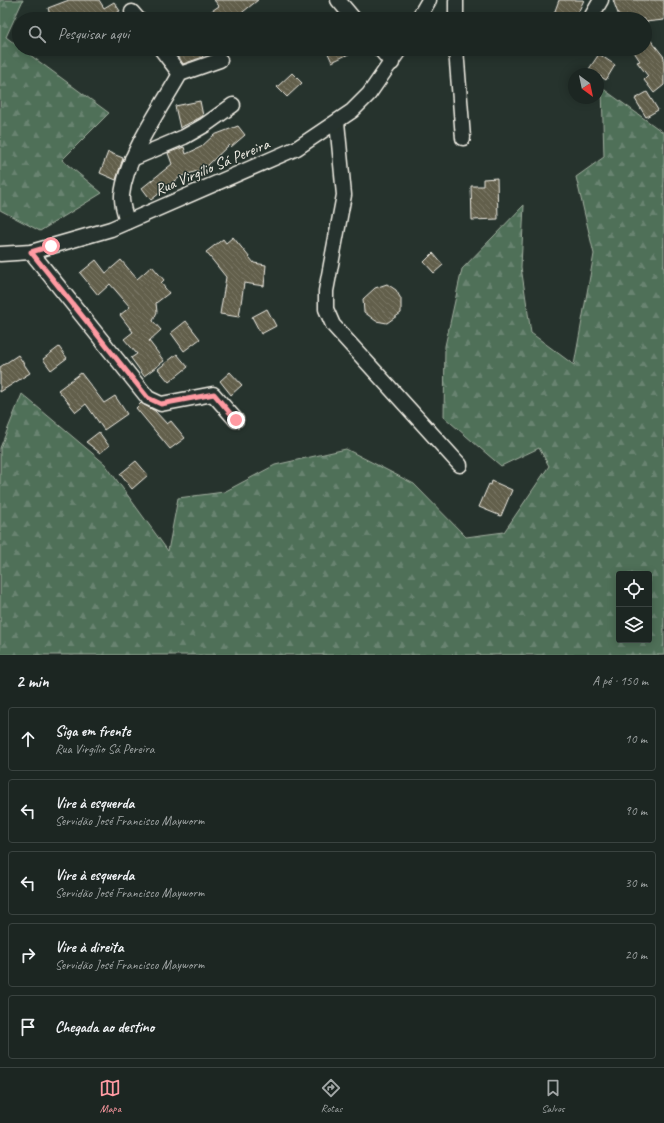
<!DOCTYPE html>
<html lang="pt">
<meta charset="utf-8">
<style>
:root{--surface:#1c2622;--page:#29322f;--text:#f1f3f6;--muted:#a0a5a5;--line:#3a4340;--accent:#ff9aa2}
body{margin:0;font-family:Caveat,sans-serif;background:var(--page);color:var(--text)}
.controls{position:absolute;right:12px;bottom:12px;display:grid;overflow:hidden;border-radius:4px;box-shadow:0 2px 10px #0003}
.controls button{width:36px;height:36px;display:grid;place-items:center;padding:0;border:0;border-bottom:1px solid var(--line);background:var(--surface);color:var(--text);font:20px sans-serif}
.compass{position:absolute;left:568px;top:68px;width:36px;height:36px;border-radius:50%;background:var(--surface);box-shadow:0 2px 10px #0003;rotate:147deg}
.stop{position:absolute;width:12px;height:12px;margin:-9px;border:3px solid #ff9aa2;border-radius:50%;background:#fff}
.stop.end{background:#ff9aa2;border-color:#fff;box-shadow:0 1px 4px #0008}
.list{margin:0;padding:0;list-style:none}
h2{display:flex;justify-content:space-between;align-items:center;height:52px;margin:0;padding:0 16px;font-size:17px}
h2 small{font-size:13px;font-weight:400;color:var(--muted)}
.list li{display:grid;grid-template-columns:26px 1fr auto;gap:12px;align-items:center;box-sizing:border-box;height:64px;margin:0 8px 8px;padding:0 8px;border:1px solid var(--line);border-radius:4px}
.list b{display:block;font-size:15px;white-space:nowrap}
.list p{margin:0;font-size:13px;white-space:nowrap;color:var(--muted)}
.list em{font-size:13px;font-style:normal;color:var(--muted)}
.icon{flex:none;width:22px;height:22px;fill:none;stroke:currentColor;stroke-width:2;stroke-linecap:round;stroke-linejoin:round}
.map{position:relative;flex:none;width:664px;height:655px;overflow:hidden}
.search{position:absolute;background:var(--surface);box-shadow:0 2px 10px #0003;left:12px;right:12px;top:12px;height:44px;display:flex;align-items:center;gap:10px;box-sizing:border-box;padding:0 14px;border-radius:22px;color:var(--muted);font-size:15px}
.sheet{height:412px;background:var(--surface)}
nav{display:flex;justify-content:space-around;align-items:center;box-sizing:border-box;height:56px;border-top:1px solid var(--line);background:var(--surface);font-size:11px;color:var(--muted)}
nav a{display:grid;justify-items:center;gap:2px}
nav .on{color:var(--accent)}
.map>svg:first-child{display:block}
</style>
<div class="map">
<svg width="664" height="655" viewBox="0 0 664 655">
<defs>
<pattern id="forest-firs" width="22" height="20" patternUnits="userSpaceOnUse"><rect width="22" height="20" fill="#4f6f59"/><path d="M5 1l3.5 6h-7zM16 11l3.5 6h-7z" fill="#698471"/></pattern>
<pattern id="building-back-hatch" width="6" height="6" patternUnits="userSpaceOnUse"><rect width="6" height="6" fill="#625f4b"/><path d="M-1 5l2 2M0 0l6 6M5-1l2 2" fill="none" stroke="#797665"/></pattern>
</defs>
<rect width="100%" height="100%" fill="#26332d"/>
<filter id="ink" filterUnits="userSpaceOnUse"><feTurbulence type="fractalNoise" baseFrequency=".025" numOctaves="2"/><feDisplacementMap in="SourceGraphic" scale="8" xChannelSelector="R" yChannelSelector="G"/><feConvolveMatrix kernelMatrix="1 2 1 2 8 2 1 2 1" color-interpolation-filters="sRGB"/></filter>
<g filter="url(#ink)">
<!-- forest -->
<g fill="url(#forest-firs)" stroke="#a2b0a0" fill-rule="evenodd">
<polygon points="0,0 23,0 6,37 19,47 19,49 22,49 109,113 62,160 102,193 40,231 0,210"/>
<path d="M602,88L664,133V655H0V448L22,394L105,464L168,551L178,498L224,492L275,465L346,449L414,484L466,537L504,532L549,466L539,448L501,466L444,417L445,346L462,269L524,205L521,267L531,333L574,365L594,254L576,177L604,157ZM619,574H649V640H619Z"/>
</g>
<!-- building -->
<g fill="url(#building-back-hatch)" stroke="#f4f1e8">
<polygon points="69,0 99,0 104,8 114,2 120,11 109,17 110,19 51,19 48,8"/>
<polygon points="214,0 258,0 234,19 200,19 219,6"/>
<polygon points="559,0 584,0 575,19 552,19"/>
<polygon points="613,0 664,0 664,20 645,22 645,19 620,19"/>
<polygon points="645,33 664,57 664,85 654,93 644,80 648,76 637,62 640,61 632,49 645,49"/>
<polygon points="186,49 200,49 203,57 183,64 176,52"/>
<polygon points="326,49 359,49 332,62"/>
<polygon points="599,54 615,65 606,80 589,69"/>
<polygon points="292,73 302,83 287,97 277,87"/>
<polygon points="647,92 658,110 646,117 635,99"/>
<polygon points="200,101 203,116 180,128 175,106"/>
<polygon points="238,126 245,135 231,147 229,145 208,165 210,167 198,173 197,171 180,177 151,200 142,188 172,164 168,153 184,147 186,154 201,147 214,135"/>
<polygon points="108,152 123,158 116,180 100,173"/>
<polygon points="497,178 498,219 472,220 471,186 483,186 483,179"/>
<polygon points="233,237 254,263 266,265 264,286 244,283 239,317 220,314 226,277 206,252 223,239 226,243"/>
<polygon points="433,253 443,265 434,273 424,262"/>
<polygon points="96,260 106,273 121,260 137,279 152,266 164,280 161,283 169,293 156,303 157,312 153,321 161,330 149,341 164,361 144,376 131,358 137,354 124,339 133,332 120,315 130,307 110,284 98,295 80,273"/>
<polygon points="387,284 396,290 401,299 401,313 387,323 376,321 364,312 363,299 375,288"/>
<polygon points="267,309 276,326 261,334 252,317"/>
<polygon points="186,321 200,339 184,351 171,333"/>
<polygon points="59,347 67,358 51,370 43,359"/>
<polygon points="177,354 188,367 169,382 158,369"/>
<polygon points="18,355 30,373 0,392 0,367"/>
<polygon points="230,372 242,385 231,395 220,381"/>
<polygon points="81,373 104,403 115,396 127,414 104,430 86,404 76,412 58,390"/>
<polygon points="141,403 155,411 167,424 171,421 185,438 170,449 136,408"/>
<polygon points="99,432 109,446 100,453 86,442"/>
<polygon points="136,461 148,475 132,489 120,474"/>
<polygon points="492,481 512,490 501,516 479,507 489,484 491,485"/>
</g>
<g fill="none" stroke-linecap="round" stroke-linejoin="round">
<defs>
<g id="minor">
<polyline points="338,0 354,19"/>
<polyline points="132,12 138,19"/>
<polyline points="418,19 429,0"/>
<polyline points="456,19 456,0"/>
<polyline points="590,19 601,0"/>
<polyline points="161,49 180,74"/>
<polyline points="380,49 392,63"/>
<polyline points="456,49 463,138"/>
<polyline points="337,122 344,195 326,291 326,309 333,325 460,465"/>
<polyline points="132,159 184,137 205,125 233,105"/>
<path d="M127,222C125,213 121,204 122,195C126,156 161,108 180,74L220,60"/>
<polyline points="31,252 148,398 161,404 213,394 236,420"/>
<polyline points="0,254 31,252 111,229 297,148 352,111 369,94 400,49"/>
</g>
</defs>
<!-- minor casing -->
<use href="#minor" stroke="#f4f1e8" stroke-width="17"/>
<!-- minor -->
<use href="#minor" stroke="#26332d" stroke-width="14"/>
</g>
</g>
<g fill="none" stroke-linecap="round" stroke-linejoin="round" filter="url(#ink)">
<!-- route -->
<polyline stroke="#ff9aa2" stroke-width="5" points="51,246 31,252 148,398 161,404 214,394 236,420"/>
</g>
<g text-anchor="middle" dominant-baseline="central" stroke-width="3" stroke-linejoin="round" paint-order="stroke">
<!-- street labels -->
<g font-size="16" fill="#f4f1e8" stroke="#26332d">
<text transform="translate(212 167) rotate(-23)">Rua Virgílio Sá Pereira</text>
</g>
</g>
</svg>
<div class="controls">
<button><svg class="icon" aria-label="locate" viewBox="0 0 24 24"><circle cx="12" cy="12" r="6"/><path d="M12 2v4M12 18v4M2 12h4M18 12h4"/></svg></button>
<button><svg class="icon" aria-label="layers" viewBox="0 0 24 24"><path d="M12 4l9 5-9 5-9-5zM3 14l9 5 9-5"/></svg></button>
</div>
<svg class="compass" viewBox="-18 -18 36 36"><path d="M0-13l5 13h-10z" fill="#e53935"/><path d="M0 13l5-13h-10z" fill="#a0a5a5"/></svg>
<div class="stop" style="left:51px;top:246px"></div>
<div class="stop end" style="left:236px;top:420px"></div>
<div class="search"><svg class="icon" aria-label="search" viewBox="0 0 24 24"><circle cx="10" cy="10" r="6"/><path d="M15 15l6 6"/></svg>Pesquisar aqui</div>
</div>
<section class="sheet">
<h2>2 min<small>A pé · 150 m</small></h2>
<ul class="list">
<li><svg class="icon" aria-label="ahead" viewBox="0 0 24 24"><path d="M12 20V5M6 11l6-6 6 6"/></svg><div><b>Siga em frente</b><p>Rua Virgílio Sá Pereira</p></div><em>10 m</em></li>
<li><svg class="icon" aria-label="left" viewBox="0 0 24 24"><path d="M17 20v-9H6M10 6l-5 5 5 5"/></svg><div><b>Vire à esquerda</b><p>Servidão José Francisco Mayworm</p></div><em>90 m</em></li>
<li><svg class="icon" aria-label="left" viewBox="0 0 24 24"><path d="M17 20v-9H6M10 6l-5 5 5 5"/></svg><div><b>Vire à esquerda</b><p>Servidão José Francisco Mayworm</p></div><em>30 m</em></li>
<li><svg class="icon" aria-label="right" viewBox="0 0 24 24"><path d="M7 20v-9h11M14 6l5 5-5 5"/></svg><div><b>Vire à direita</b><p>Servidão José Francisco Mayworm</p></div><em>20 m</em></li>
<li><svg class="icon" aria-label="arrive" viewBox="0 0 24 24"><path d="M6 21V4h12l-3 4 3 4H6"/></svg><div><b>Chegada ao destino</b></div></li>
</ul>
</section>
<nav>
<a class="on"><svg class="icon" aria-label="map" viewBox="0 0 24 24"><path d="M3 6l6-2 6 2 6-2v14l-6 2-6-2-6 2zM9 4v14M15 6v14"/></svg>Mapa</a>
<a><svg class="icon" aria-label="directions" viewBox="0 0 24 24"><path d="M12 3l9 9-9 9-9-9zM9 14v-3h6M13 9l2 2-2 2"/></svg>Rotas</a>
<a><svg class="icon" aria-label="saved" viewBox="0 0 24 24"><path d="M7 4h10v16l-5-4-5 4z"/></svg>Salvos</a>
</nav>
